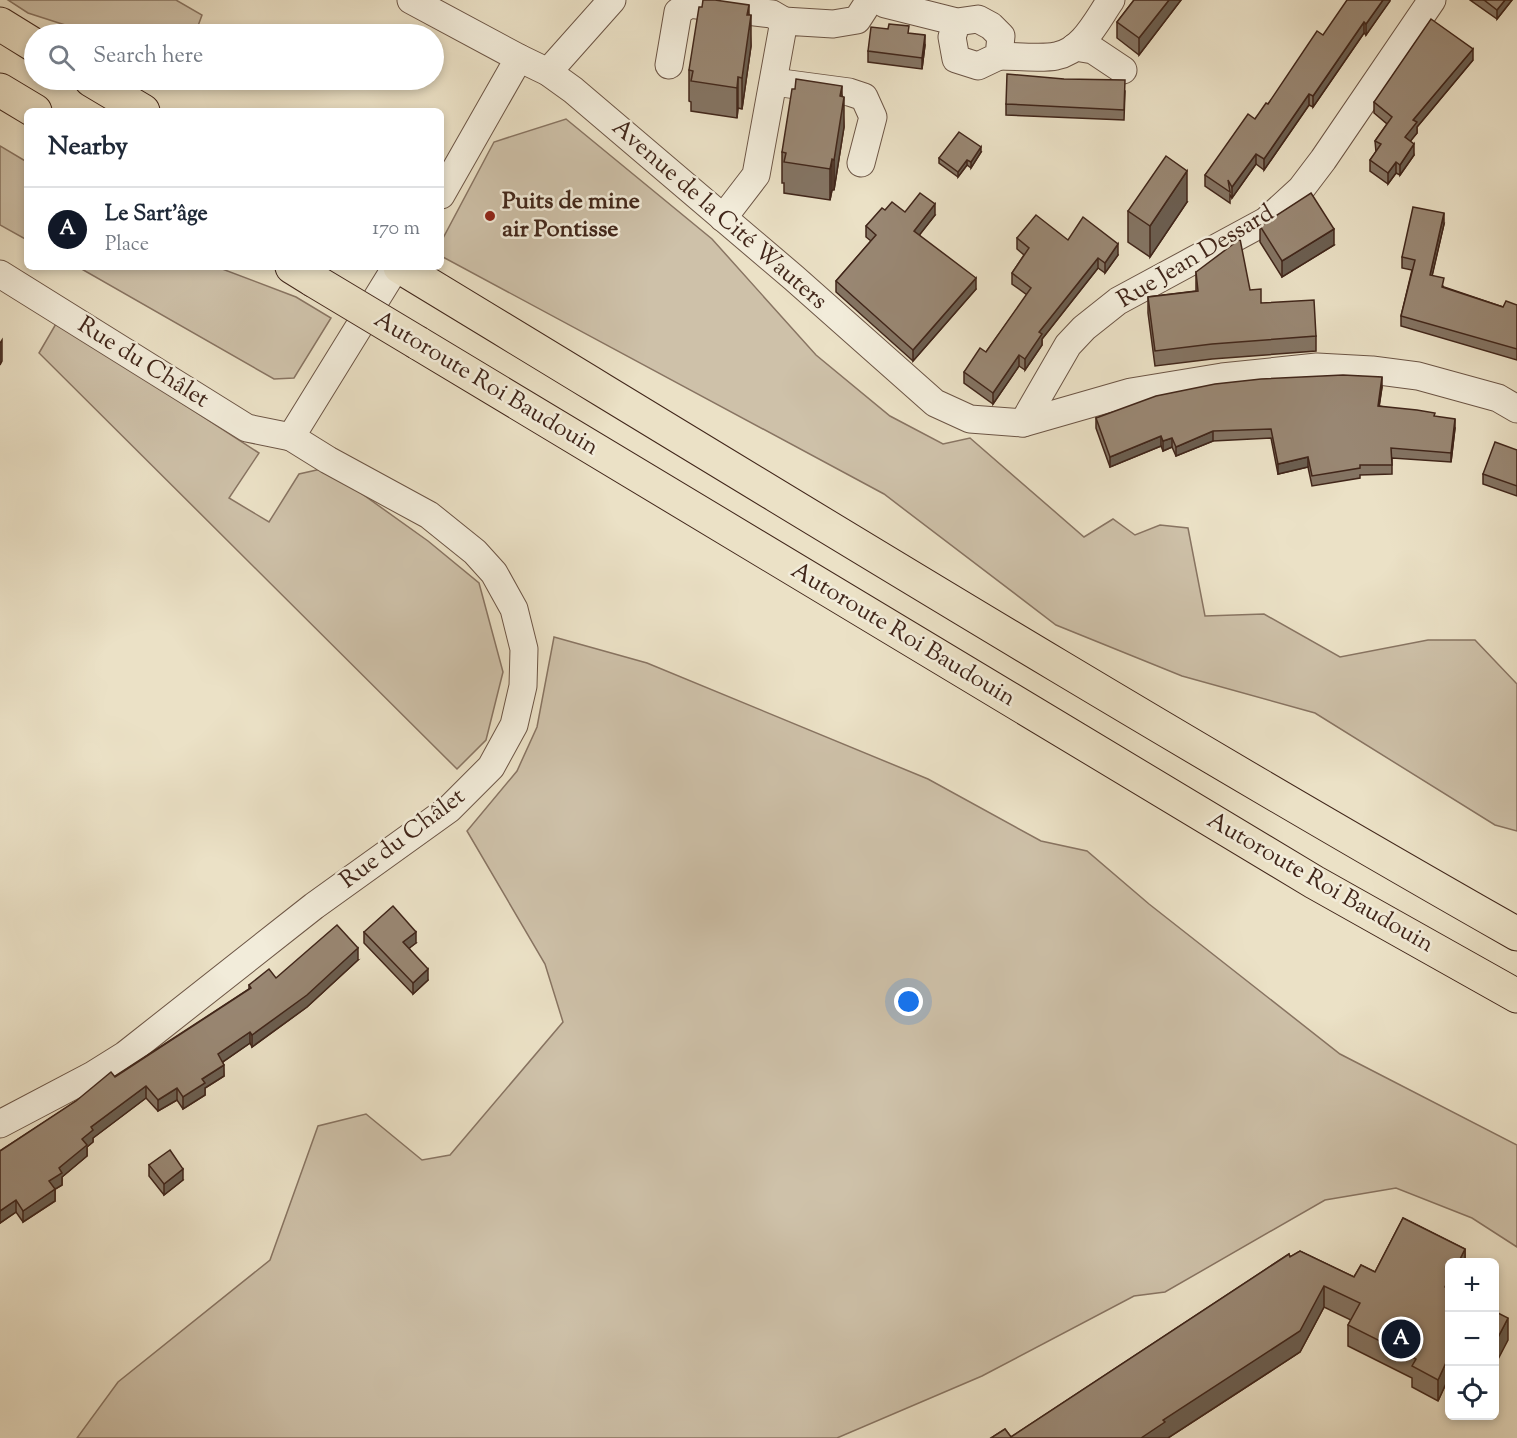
<!DOCTYPE html>
<meta charset="utf-8">
<style>
:root{--surface:#fff;--page:#f2f2f3;--text:#1f2937;--muted:#747a83;--line:#e0e1e3;--accent:#111827}
body{margin:0;font-family:"Sorts Mill Goudy",serif;background:var(--page);color:var(--text)}
.controls{position:absolute;right:18px;bottom:18px;display:grid;overflow:hidden;border-radius:9px;box-shadow:0 3px 9px #0003}
.controls button{width:54px;height:54px;display:grid;place-items:center;padding:0;border:0;border-bottom:2px solid var(--line);background:var(--surface);color:var(--text);font:30px sans-serif}
.you{position:absolute;left:909px;top:1002px;width:21px;height:21px;margin:-15px;border:4px solid #fff;border-radius:50%;background:#1a73e8;box-shadow:0 0 0 9px #1a73e833}
.badge{display:grid;place-items:center;width:39px;height:39px;border-radius:50%;background:var(--accent);color:#fff;font-size:20px;font-weight:700}
.pin{position:absolute;translate:-50% -50%;border:3px solid #fff;box-shadow:0 2px 6px #0006}
.list{margin:0;padding:0;list-style:none}
h2{display:flex;justify-content:space-between;align-items:center;height:78px;margin:0;padding:0 24px;font-size:26px}
h2 small{font-size:20px;font-weight:400;color:var(--muted)}
.list li{display:grid;grid-template-columns:39px 1fr auto;gap:18px;align-items:center;box-sizing:border-box;height:84px;padding:0 24px;border-top:2px solid var(--line)}
.list b{display:block;font-size:22px;white-space:nowrap}
.list p{margin:0;font-size:20px;white-space:nowrap;color:var(--muted)}
.list em{font-size:20px;font-style:normal;color:var(--muted)}
.icon{flex:none;width:33px;height:33px;fill:none;stroke:currentColor;stroke-width:2;stroke-linecap:round;stroke-linejoin:round}
.map{position:relative;flex:none;width:1517px;height:1438px;overflow:hidden}
.search{position:absolute;background:var(--surface);box-shadow:0 3px 9px #0003;left:24px;top:24px;width:420px;height:66px;display:flex;align-items:center;gap:15px;box-sizing:border-box;padding:0 21px;border-radius:33px;color:var(--muted);font-size:22px}
.panel{position:absolute;background:var(--surface);box-shadow:0 3px 9px #0003;left:24px;top:108px;width:420px;height:162px;border-radius:9px}
.map>svg:first-child{display:block}
</style>
<div class="map">
<svg width="1517" height="1438" viewBox="0 0 1517 1438">
<rect width="100%" height="100%" fill="#ebe1c6"/>
<filter id="stains"><feTurbulence type="fractalNoise" baseFrequency=".00333" numOctaves="4"/><feColorMatrix values="0 0 0 0 .2 0 0 0 0 .09 0 0 0 0 .02 0 0 0 .5 -.17"/></filter>
<radialGradient id="worn" r=".72"><stop offset=".6" stop-color="#630" stop-opacity="0"/><stop offset="1" stop-color="#630" stop-opacity=".3"/></radialGradient>
<!-- green -->
<g fill="#cec1a9" stroke="#887462" stroke-width="1.5">
<polygon points="8,0 176,0 202,15 195,34 93,34 28,13"/>
<polygon points="566,119 712,239 816,355 890,416 943,444 970,438 1084,537 1113,519 1135,535 1160,525 1188,528 1205,616 1264,614 1340,657 1428,640 1475,640 1517,684 1517,831 1495,825 1315,713 1182,676 1056,625 884,494 441,256 441,242 494,142"/>
<polygon points="0,146 27,162 27,240 0,225"/>
<polygon points="78,267 217,267 296,297 331,318 294,378 274,379"/>
<polygon points="57,322 259,453 229,498 269,522 299,474 321,469 344,481 428,541 479,583 503,672 486,740 457,769 39,353"/>
<polygon points="554,637 647,663 928,779 1041,841 1087,851 1149,904 1340,1054 1517,1145 1517,1247 1472,1218 1396,1188 1325,1200 1165,1292 1134,1296 982,1376 837,1438 77,1438 118,1382 270,1260 318,1126 366,1114 422,1160 450,1155 563,1022 545,964 467,831 517,771 537,727"/>
</g>
<g fill="none" stroke-linecap="round" stroke-linejoin="round">
<defs>
<g id="minor">
<polyline points="411,0 519,58 548,72 573,90 794,278 935,403 970,419 1023,423 1131,392 1222,377 1317,367 1372,370 1418,376 1498,398 1517,409"/>
<polyline points="879,0 885,4 957,22 978,19 991,26 1001,36 999,56 978,66 956,59 952,37 957,22"/>
<polyline points="1075,47 1093,50 1123,70"/>
<path d="M999,56C1015,56 1042,59 1056,56C1083,51 1097,20 1111,0"/>
<polyline points="669,65 678,12 689,4 772,14 784,21"/>
<polyline points="548,72 612,0"/>
<polyline points="774,82 849,92 864,97 873,117 861,163"/>
<polyline points="441,195 519,58"/>
<polyline points="723,218 756,175 784,21 833,24 857,20 870,0"/>
<polyline points="0,274 247,428 291,437"/>
<polyline points="1023,423 1068,345 1084,328 1118,301 1266,221 1301,189 1323,160 1432,0"/>
<polyline points="0,1124 93,1075 125,1055 314,906 449,809 491,767 514,725 523,686 524,649 514,609 494,573 475,552 429,515 328,460 291,437 396,267"/>
</g>
<g id="highway">
<polyline points="0,24 34,45"/>
<polyline points="91,80 143,111"/>
<polyline points="0,90 35,111"/>
<polyline points="292,267 313,280"/>
<path d="M400,267C771,492 1140,720 1517,934"/>
<polyline points="418,343 1314,882 1517,996"/>
</g>
</defs>
<!-- minor casing -->
<use href="#minor" stroke="#6c5545" stroke-width="29"/>
<!-- highway casing -->
<use href="#highway" stroke="#41261a" stroke-width="35"/>
<!-- minor -->
<use href="#minor" stroke="#f2ecda" stroke-width="27"/>
<!-- highway -->
<use href="#highway" stroke="#ebe1c6" stroke-width="33"/>
<defs>
<polyline id="highway-bridge" points="313,280 418,343"/>
</defs>
<!-- highway-bridge casing -->
<use href="#highway-bridge" stroke="#41261a" stroke-width="35" stroke-linecap="butt"/>
<!-- highway-bridge -->
<use href="#highway-bridge" stroke="#ebe1c6" stroke-width="33"/>
</g>
<!-- wall -->
<g fill="#847463" stroke="#41261a" stroke-width="1.5">
<polygon points="1134,0 1181,0 1139,55 1117,38 1117,22"/>
<polygon points="1390,0 1366,35 1364,33 1313,107 1309,105 1264,170 1256,164 1232,198 1230,195 1230,203 1205,186 1205,175 1268,104 1323,35"/>
<polygon points="1470,0 1512,0 1497,19"/>
<polygon points="749,15 751,46 742,109 738,108 737,118 691,111 691,102 689,101 689,70"/>
<polygon points="925,45 922,69 868,62 868,51"/>
<polygon points="1473,60 1417,127 1417,133 1410,141 1414,155 1400,175 1396,173 1388,184 1370,171 1370,160 1376,152 1375,141 1387,124 1374,113 1374,102"/>
<polygon points="1125,91 1124,120 1006,115 1006,104"/>
<polygon points="842,96 844,127 834,190 832,190 830,200 784,193 784,183 782,183 782,152"/>
<polygon points="981,152 971,168 967,165 958,177 939,163 939,158"/>
<polygon points="1187,202 1150,257 1128,242 1128,211"/>
<polygon points="885,210 935,215 919,235 976,289 913,361 836,292 836,281 871,241 866,237 866,226"/>
<polygon points="1444,224 1432,275 1444,287 1503,307 1517,305 1517,360 1401,326 1401,316 1412,270 1402,268 1402,257"/>
<polygon points="1260,226 1334,245 1282,277 1260,242"/>
<polygon points="1017,238 1068,240 1118,255 1105,273 1098,268 1042,339 1042,345 1025,370 1019,366 993,404 964,383 964,372 986,352 1027,295 1012,284 1012,273 1024,255 1017,249"/>
<polygon points="1196,272 1261,303 1316,336 1316,351 1212,359 1155,366 1148,313 1148,297 1196,291"/>
<polygon points="1382,387 1379,406 1435,417 1455,428 1451,462 1392,458 1392,474 1360,475 1360,478 1312,486 1308,467 1278,474 1271,438 1213,441 1176,456 1172,447 1163,451 1161,446 1110,467 1096,428 1096,418"/>
<polygon points="1517,450 1517,496 1483,484 1483,474"/>
<polygon points="364,932 416,943 409,948 428,980 413,994 364,943"/>
<polygon points="358,960 307,1007 252,1047 250,1043 223,1062 224,1076 205,1088 205,1095 183,1109 177,1100 158,1111 146,1098 93,1138 93,1142 87,1147 87,1156 62,1177 62,1185 55,1189 55,1201 23,1222 16,1212 0,1223 0,1151 249,989 249,985"/>
<polygon points="149,1165 183,1180 164,1195 149,1176"/>
<polygon points="1403,1218 1465,1249 1465,1263 1449,1263 1449,1377 1438,1401 1412,1387 1412,1378 1348,1346 1348,1325 1351,1320 1324,1307 1300,1352 1168,1438 991,1438 1005,1429 1011,1437 1289,1254 1290,1257 1300,1251 1354,1277 1361,1265 1375,1272"/>
</g>
<!-- shaded-wall -->
<g fill="#6b5e50" stroke="#41261a" stroke-width="1.5">
<polygon points="1169,0 1181,0 1139,55 1139,38"/>
<polygon points="1383,0 1390,0 1390,1 1366,35 1366,24"/>
<polygon points="1505,0 1512,0 1497,19 1497,10"/>
<polygon points="749,5 749,30 751,15 751,46 742,109 742,78 747,15"/>
<polygon points="1364,22 1364,33 1313,107 1313,96"/>
<polygon points="925,35 925,45 922,69 922,58"/>
<polygon points="1473,49 1473,60 1417,127 1417,133 1405,148 1405,137 1413,120"/>
<polygon points="738,77 738,108 737,118 737,88"/>
<polygon points="842,86 842,110 844,97 844,127 834,190 834,160 840,96"/>
<polygon points="1309,94 1309,105 1264,170 1264,159"/>
<polygon points="1414,144 1414,155 1400,175 1400,165"/>
<polygon points="981,147 981,152 971,168 971,162"/>
<polygon points="1256,154 1256,164 1232,198 1232,187"/>
<polygon points="832,159 832,190 830,200 830,169"/>
<polygon points="967,160 967,165 958,177 958,172"/>
<polygon points="1396,162 1396,173 1388,184 1388,173"/>
<polygon points="1187,171 1187,202 1150,257 1150,226"/>
<polygon points="935,204 935,215 914,242 914,231"/>
<polygon points="1444,213 1444,224 1430,285 1430,275"/>
<polygon points="1334,229 1334,245 1282,277 1282,261"/>
<polygon points="1118,244 1118,255 1105,273 1105,263"/>
<polygon points="1098,258 1098,268 1042,339 1042,345 1025,370 1025,359 1039,332"/>
<polygon points="976,278 976,289 913,361 913,350"/>
<polygon points="2,340 2,361 0,365 0,343"/>
<polygon points="1019,355 1019,366 993,404 993,393"/>
<polygon points="1382,377 1382,387 1378,415 1378,406"/>
<polygon points="1455,419 1455,428 1451,462 1451,453"/>
<polygon points="1213,431 1213,441 1176,456 1176,447"/>
<polygon points="1161,436 1161,446 1110,467 1110,457"/>
<polygon points="1172,438 1172,447 1163,451 1163,441"/>
<polygon points="1308,457 1308,467 1278,474 1278,464"/>
<polygon points="416,932 416,943 403,953 403,942"/>
<polygon points="358,948 358,960 307,1007 252,1047 252,1035"/>
<polygon points="428,969 428,980 413,994 413,983"/>
<polygon points="250,1032 250,1043 218,1065 218,1054"/>
<polygon points="224,1065 224,1076 205,1088 205,1095 183,1109 183,1097 202,1079"/>
<polygon points="146,1086 146,1098 93,1138 93,1142 87,1147 87,1156 62,1177 62,1185 49,1193 49,1181 91,1127"/>
<polygon points="177,1088 177,1100 158,1111 158,1100"/>
<polygon points="183,1169 183,1180 164,1195 164,1184"/>
<polygon points="55,1189 55,1201 23,1222 23,1211"/>
<polygon points="16,1200 16,1212 0,1223 0,1211"/>
<polygon points="1465,1249 1465,1263 1458,1263"/>
<polygon points="1449,1278 1449,1299 1445,1287"/>
<polygon points="1324,1286 1324,1307 1300,1352 1168,1438 1141,1438"/>
<polygon points="1508,1318 1508,1340 1494,1367 1494,1345"/>
<polygon points="1449,1356 1449,1377 1438,1401 1438,1380"/>
</g>
<!-- building -->
<g fill="#998773" stroke="#41261a" stroke-width="1.5">
<polygon points="703,0 715,0 749,5 747,15 751,15 742,78 738,77 737,88 691,81 693,71 689,70 692,51 699,7 702,7"/>
<polygon points="1134,0 1169,0 1139,38 1117,22"/>
<polygon points="1347,0 1383,0 1366,24 1364,22 1313,96 1309,94 1264,159 1256,154 1232,187 1228,180 1230,192 1205,175 1248,114 1255,119 1266,103 1268,104 1317,31 1323,35"/>
<polygon points="1484,0 1505,0 1497,10"/>
<polygon points="1431,19 1473,49 1413,120 1417,122 1405,137 1414,144 1400,165 1396,162 1388,173 1370,160 1381,144 1375,141 1392,117 1374,102"/>
<polygon points="889,24 909,26 908,33 925,35 922,58 868,51 871,27 888,29"/>
<polygon points="1007,74 1064,79 1125,80 1124,110 1006,104"/>
<polygon points="796,79 842,86 840,96 844,97 834,160 832,159 830,169 784,162 786,153 782,152 792,89 795,89"/>
<polygon points="959,132 981,147 971,162 967,160 958,172 939,158"/>
<polygon points="1166,156 1187,171 1150,226 1128,211"/>
<polygon points="920,193 935,204 914,231 976,278 913,350 836,281 876,235 866,226 882,208 885,210 892,202 905,212"/>
<polygon points="1311,193 1334,229 1282,261 1260,226"/>
<polygon points="1413,207 1444,213 1430,275 1444,278 1442,287 1503,307 1506,301 1517,305 1517,349 1401,316 1415,260 1402,257"/>
<polygon points="1036,215 1068,240 1083,217 1118,244 1105,263 1098,258 1039,332 1042,334 1025,359 1019,355 993,393 964,372 980,348 986,352 1031,288 1012,273 1029,248 1017,238"/>
<polygon points="1240,239 1250,290 1261,289 1261,303 1314,300 1316,336 1212,344 1155,351 1148,297 1198,291 1196,272"/>
<polygon points="1343,375 1382,377 1378,406 1417,410 1435,413 1434,416 1455,419 1451,453 1391,448 1392,465 1360,465 1360,468 1312,476 1308,457 1278,464 1271,429 1213,431 1176,447 1172,438 1163,441 1161,436 1110,457 1096,418 1156,396 1215,384 1261,379"/>
<polygon points="1495,442 1517,450 1517,486 1483,474"/>
<polygon points="393,906 416,932 403,942 428,969 413,983 364,932"/>
<polygon points="337,925 358,948 307,995 252,1035 250,1032 218,1054 224,1065 202,1079 205,1083 183,1097 177,1088 158,1100 146,1086 91,1127 93,1130 82,1139 87,1145 59,1168 62,1173 49,1181 55,1189 23,1211 16,1200 0,1211 0,1151 76,1101 111,1072 115,1077 251,988 249,985 269,969 276,978"/>
<polygon points="170,1150 183,1169 164,1184 149,1165"/>
<polygon points="1403,1218 1465,1249 1458,1263 1449,1263 1449,1278 1445,1287 1449,1289 1449,1356 1438,1380 1412,1366 1416,1359 1348,1325 1360,1303 1324,1286 1300,1331 1163,1420 1165,1422 1141,1438 991,1438 1005,1429 1011,1437 1289,1254 1290,1257 1300,1251 1354,1277 1361,1265 1375,1272"/>
<polygon points="1494,1311 1508,1318 1494,1345"/>
</g>
<!-- markers -->
<circle fill="#8f2418" stroke="#f2ecda" stroke-width="2" cx="490" cy="216" r="6"/>
<g text-anchor="middle" dominant-baseline="central" stroke-width="5" stroke-linejoin="round" paint-order="stroke">
<!-- poi labels -->
<g font-size="24" font-weight="bold" fill="#41261a" stroke="#f2ecda" text-anchor="start">
<text x="502" y="202">Puits de mine<tspan x="502" dy="28">air Pontisse</tspan></text>
</g>
<!-- street labels -->
<g font-size="24" fill="#41261a" stroke="#f2ecda">
<text transform="translate(719 215) rotate(41)">Avenue de la Cité Wauters</text>
<text transform="translate(1196 257) rotate(-31)">Rue Jean Dessard</text>
<text transform="translate(143 363) rotate(32)">Rue du Châlet</text>
<text transform="translate(486 384) rotate(31)">Autoroute Roi Baudouin</text>
<text transform="translate(903 635) rotate(31)">Autoroute Roi Baudouin</text>
<text transform="translate(403 839) rotate(-37)">Rue du Châlet</text>
<text transform="translate(1320 883) rotate(30)">Autoroute Roi Baudouin</text>
</g>
</g>
<rect width="100%" height="100%" filter="url(#stains)"/>
<rect width="100%" height="100%" fill="url(#worn)"/>
</svg>
<div class="controls">
<button>+</button>
<button>−</button>
<button><svg class="icon" aria-label="locate" viewBox="0 0 24 24"><circle cx="12" cy="12" r="6"/><path d="M12 2v4M12 18v4M2 12h4M18 12h4"/></svg></button>
</div>
<div class="you"></div>
<div class="pin badge" style="left:1401px;top:1339px">A</div>
<div class="search"><svg class="icon" aria-label="search" viewBox="0 0 24 24"><circle cx="10" cy="10" r="6"/><path d="M15 15l6 6"/></svg>Search here</div>
<section class="panel">
<h2>Nearby<small></small></h2>
<ul class="list">
<li><span class="badge">A</span><div><b>Le Sart'âge</b><p>Place</p></div><em>170 m</em></li>
</ul>
</section>
</div>
